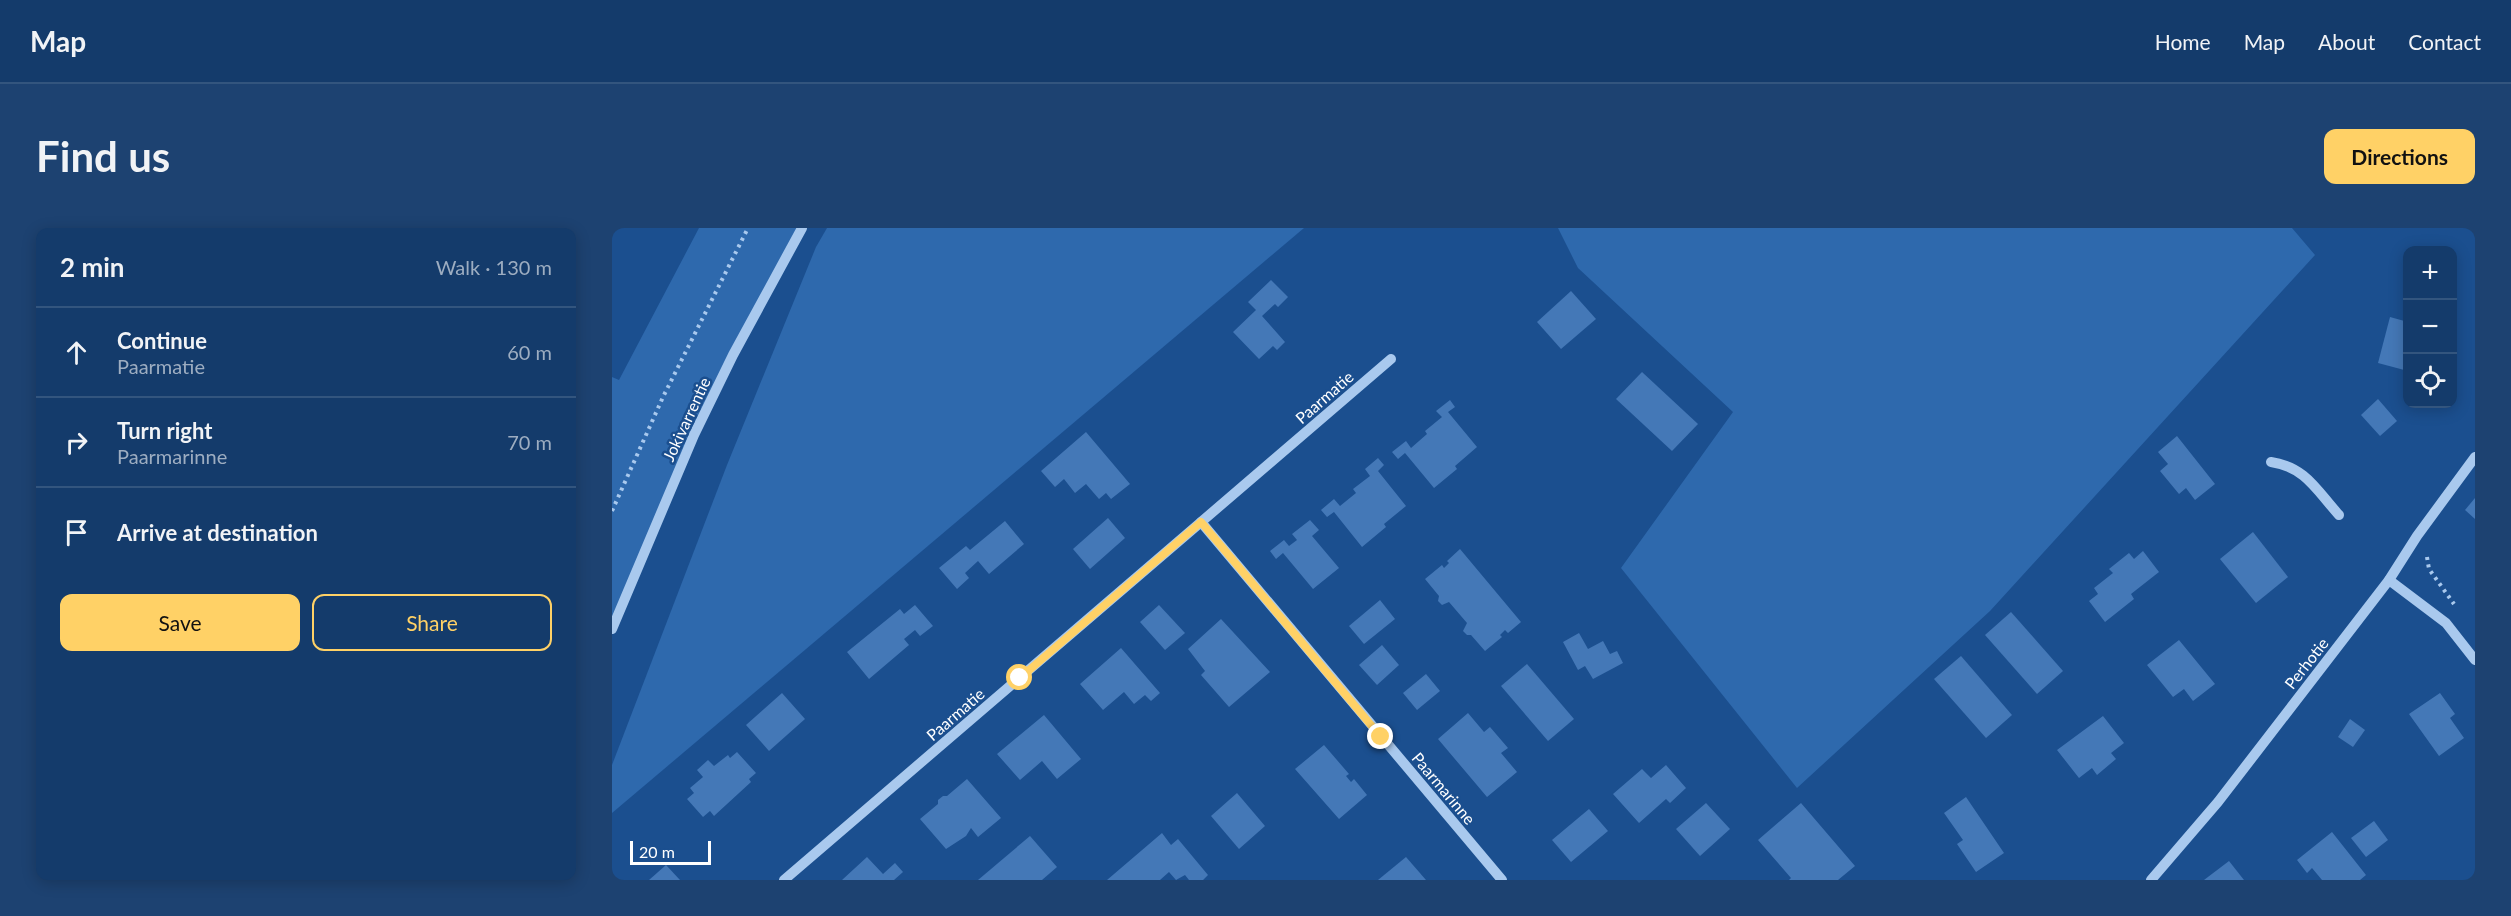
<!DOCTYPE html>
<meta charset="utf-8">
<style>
:root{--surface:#143b6b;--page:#1d4271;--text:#f1f3f6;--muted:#9dadc1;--line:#33557e;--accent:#ffd166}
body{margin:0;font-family:Lato,sans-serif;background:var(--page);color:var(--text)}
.controls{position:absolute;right:18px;top:18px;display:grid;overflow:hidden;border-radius:12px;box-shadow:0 3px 15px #0003}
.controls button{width:54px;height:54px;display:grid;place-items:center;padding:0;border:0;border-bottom:2px solid var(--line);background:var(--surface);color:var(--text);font:30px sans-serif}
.scale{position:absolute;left:18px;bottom:15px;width:81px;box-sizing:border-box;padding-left:6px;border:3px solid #fff;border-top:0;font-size:16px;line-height:21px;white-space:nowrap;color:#fff;-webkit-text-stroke:4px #1b4f8f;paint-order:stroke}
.stop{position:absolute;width:18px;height:18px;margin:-14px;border:4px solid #ffd166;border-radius:50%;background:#fff}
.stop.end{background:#ffd166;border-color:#fff;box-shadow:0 2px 6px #0008}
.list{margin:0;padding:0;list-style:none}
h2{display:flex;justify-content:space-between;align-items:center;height:78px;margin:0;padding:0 24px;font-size:26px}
h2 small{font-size:20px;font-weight:400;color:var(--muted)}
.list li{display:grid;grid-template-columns:39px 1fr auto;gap:18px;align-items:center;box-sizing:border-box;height:90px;padding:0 24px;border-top:2px solid var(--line)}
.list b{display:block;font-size:22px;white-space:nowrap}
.list p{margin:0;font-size:20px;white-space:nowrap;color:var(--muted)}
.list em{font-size:20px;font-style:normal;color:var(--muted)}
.actions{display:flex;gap:12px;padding:18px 24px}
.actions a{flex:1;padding:14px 0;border:2px solid var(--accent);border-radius:12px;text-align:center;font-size:21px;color:var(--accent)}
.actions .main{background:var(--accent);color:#111}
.icon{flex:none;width:33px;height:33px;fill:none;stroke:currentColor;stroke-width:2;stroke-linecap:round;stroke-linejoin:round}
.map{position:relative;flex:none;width:1863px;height:652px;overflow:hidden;border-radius:12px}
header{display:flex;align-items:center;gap:36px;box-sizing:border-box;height:84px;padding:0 30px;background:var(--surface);border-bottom:2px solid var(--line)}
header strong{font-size:28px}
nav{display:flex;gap:33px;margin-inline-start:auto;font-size:21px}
.intro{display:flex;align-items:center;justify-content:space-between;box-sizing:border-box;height:144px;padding:0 36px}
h1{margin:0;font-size:42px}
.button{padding:15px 27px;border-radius:12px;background:var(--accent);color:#111;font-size:21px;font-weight:700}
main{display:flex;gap:36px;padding:0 36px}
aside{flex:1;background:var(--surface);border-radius:12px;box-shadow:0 3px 15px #0003}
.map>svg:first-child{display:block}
</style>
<header>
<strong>Map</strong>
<nav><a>Home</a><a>Map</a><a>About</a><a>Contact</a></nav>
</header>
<div class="intro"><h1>Find us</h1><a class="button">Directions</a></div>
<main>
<aside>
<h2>2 min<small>Walk · 130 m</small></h2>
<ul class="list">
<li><svg class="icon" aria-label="ahead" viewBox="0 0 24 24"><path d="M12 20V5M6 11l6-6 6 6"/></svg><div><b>Continue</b><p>Paarmatie</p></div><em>60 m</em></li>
<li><svg class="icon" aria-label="right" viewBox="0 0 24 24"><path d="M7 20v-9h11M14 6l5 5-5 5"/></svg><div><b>Turn right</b><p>Paarmarinne</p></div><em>70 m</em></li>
<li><svg class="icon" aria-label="arrive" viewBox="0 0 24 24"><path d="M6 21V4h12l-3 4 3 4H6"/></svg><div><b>Arrive at destination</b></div></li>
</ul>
<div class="actions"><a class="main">Save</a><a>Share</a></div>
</aside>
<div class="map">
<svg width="1863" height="652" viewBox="0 0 1863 652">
<rect width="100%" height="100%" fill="#1b4f8f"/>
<!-- green -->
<g fill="#2e69ad">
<polygon points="87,0 190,0 121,127 0,401 0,149 7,152"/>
<polygon points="215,0 692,0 0,585 0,537 115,237 204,19"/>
<polygon points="946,0 1680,0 1703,27 1378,383 1185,560 1009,340 1121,184 966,40"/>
</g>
<!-- building -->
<g fill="#4478b7">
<polygon points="659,52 676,69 666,79 663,76 650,88 673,114 665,122 661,118 647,131 621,104 644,82 636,74"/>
<polygon points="959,63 984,91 949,121 925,94"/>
<polygon points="1778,89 1796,94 1796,143 1766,135"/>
<polygon points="1030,144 1086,196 1060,223 1004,171"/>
<polygon points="1766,171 1785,193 1768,208 1749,187"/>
<polygon points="838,172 843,179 836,184 865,219 843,238 845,241 822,260 793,225 786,231 780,224 794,213 799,220 815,206 813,203 830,189 824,183"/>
<polygon points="474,204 518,256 499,271 494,265 487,271 474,256 463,265 452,251 443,259 429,243"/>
<polygon points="1565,208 1603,256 1583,272 1574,260 1567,266 1548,243 1556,236 1546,224"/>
<polygon points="766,230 772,237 766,243 794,278 772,296 774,299 750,319 722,284 715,289 709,282 722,271 728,278 744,265 741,261 758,248 753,241"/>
<polygon points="1863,270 1863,291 1853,282"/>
<polygon points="496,290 513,310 478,341 461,321"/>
<polygon points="698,292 707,302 700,308 727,340 701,361 671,325 664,331 658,323 672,312 677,318 685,312 680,306"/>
<polygon points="393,293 412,316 377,346 366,333 353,345 357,350 345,361 327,340 354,318 358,322"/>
<polygon points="1641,304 1676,349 1644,375 1608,331"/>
<polygon points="848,321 909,394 896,405 893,402 888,407 890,409 873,423 859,407 855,407 851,403 855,395 837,374 830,377 826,373 827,368 813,351 830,337 832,340 837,335 835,333"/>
<polygon points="1531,323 1547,344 1519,366 1522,371 1493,394 1477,373 1486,366 1482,360 1501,345 1497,341 1517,325 1522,331"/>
<polygon points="768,372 783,391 752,416 737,398"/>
<polygon points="303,377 321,398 308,408 303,402 292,411 297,417 257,451 235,424 288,381 292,386"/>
<polygon points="547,377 573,405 553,422 528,394"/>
<polygon points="1399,384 1451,443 1425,466 1373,407"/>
<polygon points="609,391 658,444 617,479 589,447 593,443 576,421"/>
<polygon points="967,405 976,421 991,413 998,426 1005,423 1011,435 981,451 973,438 966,442 951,414"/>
<polygon points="1567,412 1603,456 1581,473 1572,461 1561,469 1535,437"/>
<polygon points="770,417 787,437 765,457 747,437"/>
<polygon points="509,420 548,465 539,473 533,467 522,476 512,464 491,482 468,456"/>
<polygon points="1349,428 1400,487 1374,510 1322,451"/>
<polygon points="915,436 962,491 936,513 889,458"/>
<polygon points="814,446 828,463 805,482 791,465"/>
<polygon points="170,465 193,491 157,523 134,497"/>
<polygon points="1828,465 1843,486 1838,490 1852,510 1827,528 1797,486"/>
<polygon points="856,485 872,504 878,499 896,520 889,525 905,544 875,569 826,511"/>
<polygon points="432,487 469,531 445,551 430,533 408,552 385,526"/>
<polygon points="1491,488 1512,515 1499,525 1504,531 1485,547 1480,540 1467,550 1445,522"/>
<polygon points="1738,491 1753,502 1741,519 1726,509"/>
<polygon points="712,517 737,546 734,548 739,554 742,551 755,567 727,591 683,541"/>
<polygon points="125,524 144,545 137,551 139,554 102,588 98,583 91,589 75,571 82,565 78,560 91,549 85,542 96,532 102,538 116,527 118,530"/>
<polygon points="1054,537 1074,560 1058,575 1054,571 1027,595 1001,566 1030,541 1039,550"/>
<polygon points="355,551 389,590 366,609 359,600 354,608 334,621 308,591 326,576 326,572 331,568 335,568"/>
<polygon points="625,565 653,598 627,621 599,588"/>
<polygon points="1354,569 1392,625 1364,644 1345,616 1351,612 1332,585"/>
<polygon points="1094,575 1118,601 1088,628 1064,601"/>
<polygon points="1189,575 1243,638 1226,652 1177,652 1179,650 1146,612"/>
<polygon points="977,581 996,603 959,634 940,612"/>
<polygon points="1762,593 1776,612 1754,629 1739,610"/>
<polygon points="1720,604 1754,647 1748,652 1710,652 1700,640 1695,645 1685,632"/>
<polygon points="550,605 559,617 566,611 596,647 591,652 577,652 573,647 564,652 557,644 548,652 495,652"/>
<polygon points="418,608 445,639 430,652 366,652"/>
<polygon points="255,629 271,646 283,635 291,644 282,652 230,652"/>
<polygon points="794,629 814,652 766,652"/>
<polygon points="1617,633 1632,652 1592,652"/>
<polygon points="54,637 68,652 37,652"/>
</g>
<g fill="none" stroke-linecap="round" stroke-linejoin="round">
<!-- path -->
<g stroke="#a9c9ee" stroke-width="4" stroke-dasharray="3 4.5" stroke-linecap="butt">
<polyline points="0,283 51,169 136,0"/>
<polyline points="1815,329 1817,341 1842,376"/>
</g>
<!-- minor -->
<g stroke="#a9c9ee" stroke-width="10">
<path d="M1659,234C1694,239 1705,263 1727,287"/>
<polyline points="589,294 890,652"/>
<polyline points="1777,352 1834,395 1863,432"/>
<polyline points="0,401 82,207 121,127 190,0"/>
<polyline points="172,652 779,131"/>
<polyline points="1539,652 1606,574 1777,352 1805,308 1863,229"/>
</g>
</g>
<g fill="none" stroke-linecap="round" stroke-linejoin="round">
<!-- route -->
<polyline stroke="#ffd166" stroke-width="8" points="408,450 589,294 769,509"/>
</g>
<g text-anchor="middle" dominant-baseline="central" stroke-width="5" stroke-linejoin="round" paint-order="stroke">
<!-- street labels -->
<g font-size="16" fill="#fff" stroke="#1b4f8f">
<text transform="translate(712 169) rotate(-41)">Paarmatie</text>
<text transform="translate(74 191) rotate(-65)">Jokivarrentie</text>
<text transform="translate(1694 435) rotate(-52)">Perhotie</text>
<text transform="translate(343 486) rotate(-41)">Paarmatie</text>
<text transform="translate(832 560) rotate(50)">Paarmarinne</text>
</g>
</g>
</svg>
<div class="controls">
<button>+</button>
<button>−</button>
<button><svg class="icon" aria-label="locate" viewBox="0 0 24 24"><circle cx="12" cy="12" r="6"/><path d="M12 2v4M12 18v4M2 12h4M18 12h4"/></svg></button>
</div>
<div class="scale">20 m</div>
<div class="stop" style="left:408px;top:450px"></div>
<div class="stop end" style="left:769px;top:509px"></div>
</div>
</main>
